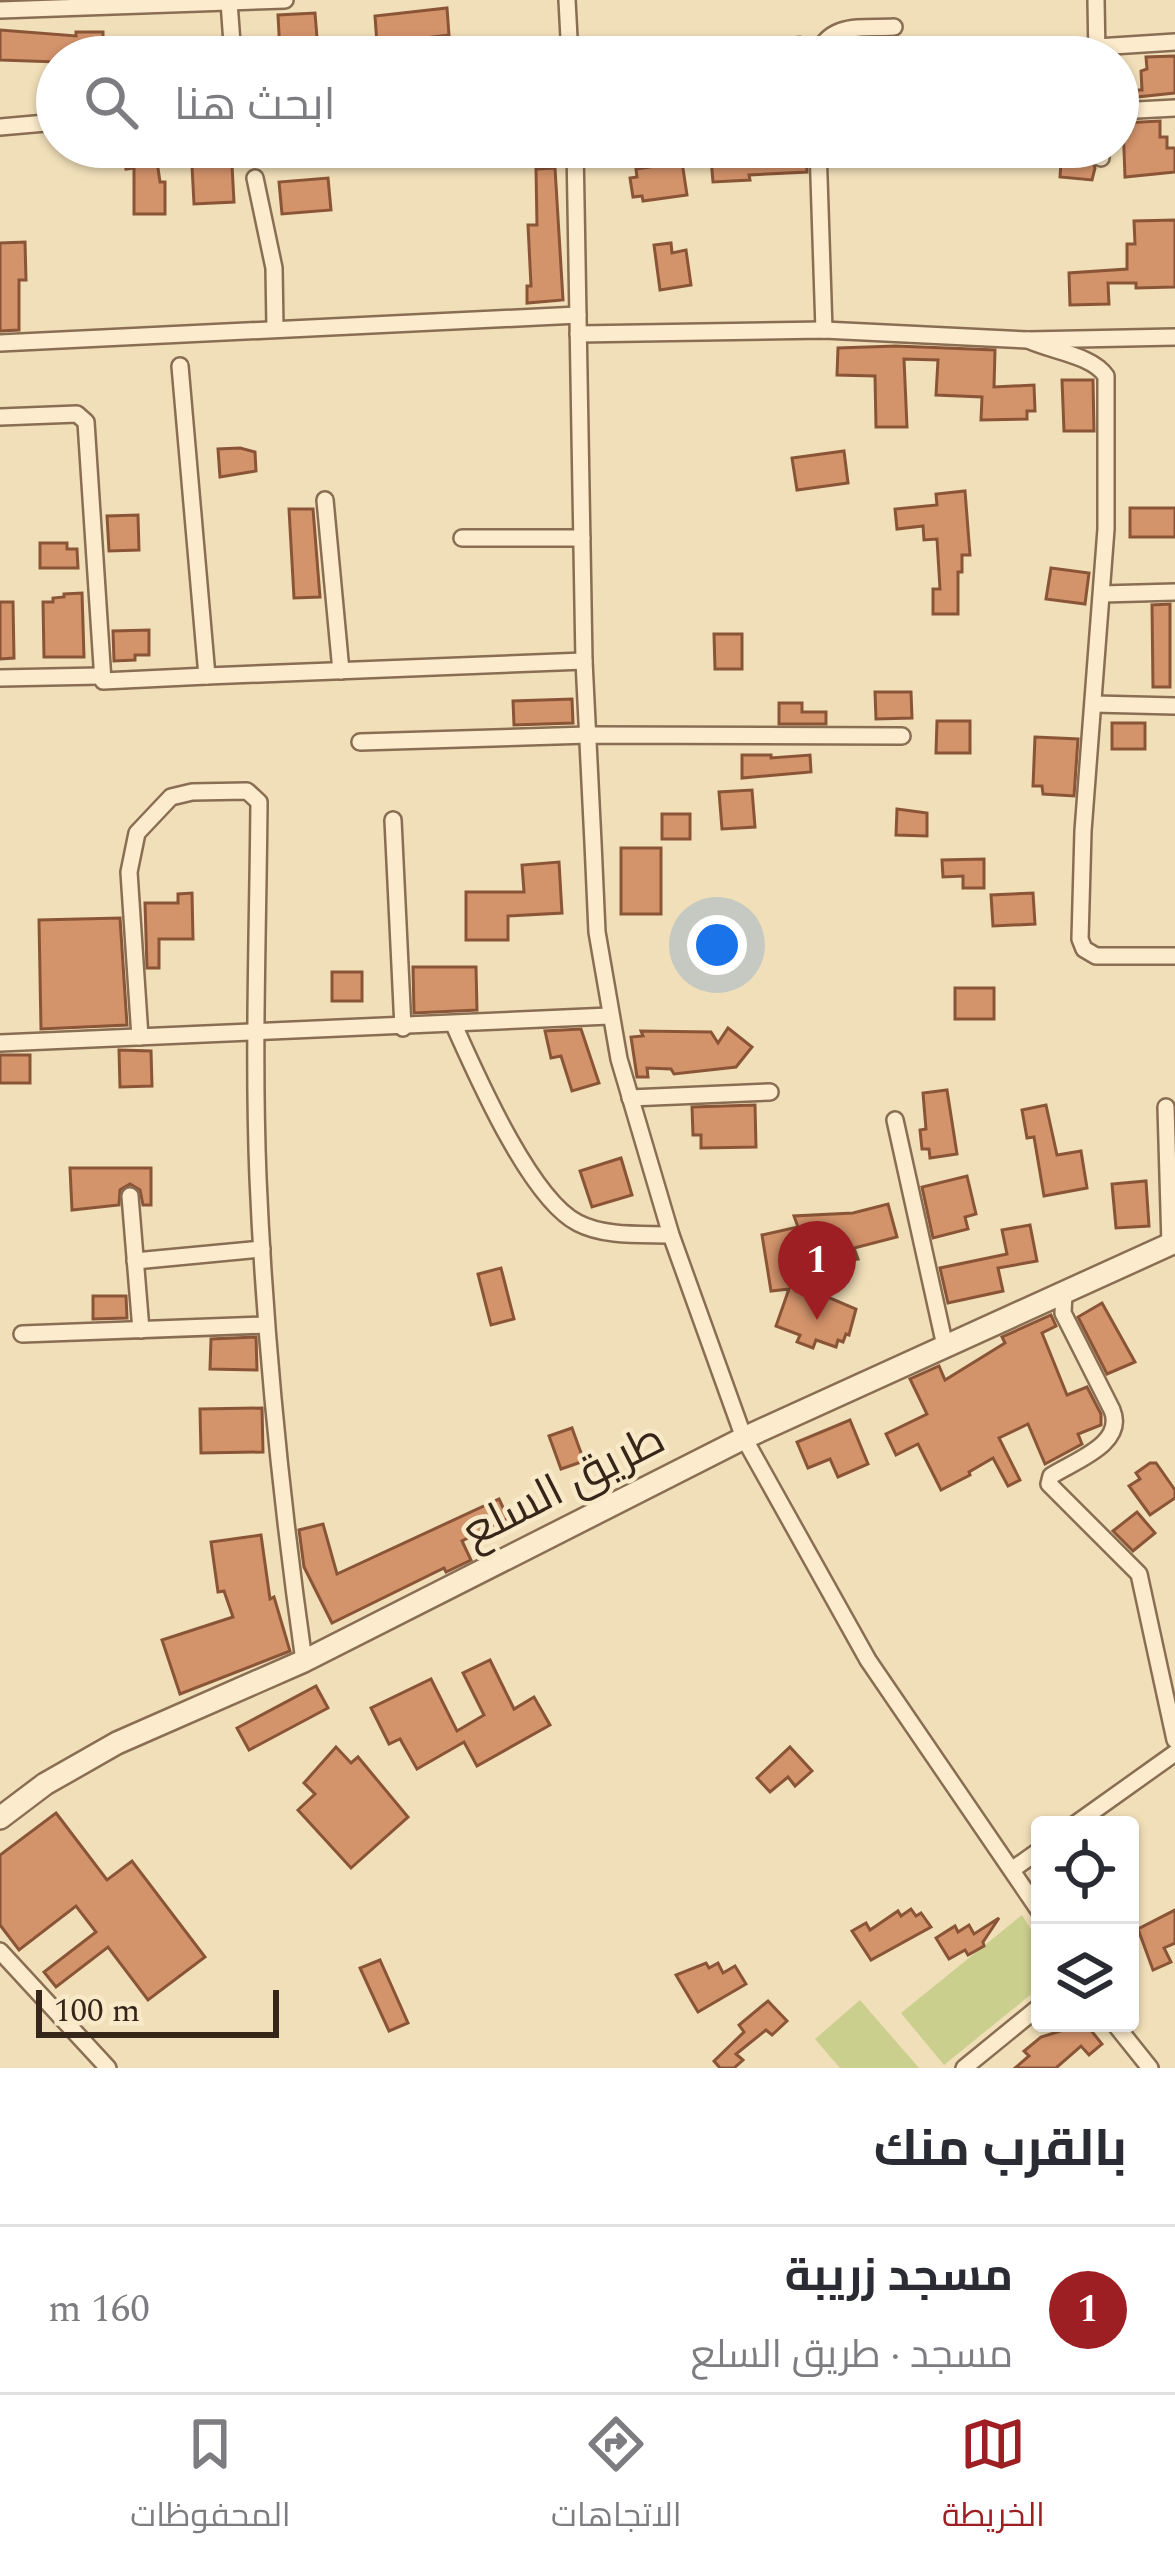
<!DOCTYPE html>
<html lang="ar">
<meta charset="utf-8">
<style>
:root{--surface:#fff;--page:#f7f7f7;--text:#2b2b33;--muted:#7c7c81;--line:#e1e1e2;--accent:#9d1e23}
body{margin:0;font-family:Spectral,Cairo,serif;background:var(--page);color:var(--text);direction:rtl}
.controls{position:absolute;right:36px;bottom:36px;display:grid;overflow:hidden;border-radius:12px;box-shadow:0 3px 9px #0004}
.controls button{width:108px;height:108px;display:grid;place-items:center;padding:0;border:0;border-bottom:3px solid var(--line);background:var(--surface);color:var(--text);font:60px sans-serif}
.scale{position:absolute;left:36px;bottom:30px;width:243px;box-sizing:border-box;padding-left:12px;border:6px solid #362619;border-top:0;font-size:33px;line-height:42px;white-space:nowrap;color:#362619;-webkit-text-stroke:9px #f8e9c9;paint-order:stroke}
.you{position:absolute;left:717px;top:945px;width:42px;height:42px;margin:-30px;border:9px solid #fff;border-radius:50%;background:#1a73e8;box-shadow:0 0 0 18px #1a73e833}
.badge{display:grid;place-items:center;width:78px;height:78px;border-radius:50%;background:var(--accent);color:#fff;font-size:39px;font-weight:700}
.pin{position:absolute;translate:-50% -99px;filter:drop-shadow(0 3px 6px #0008)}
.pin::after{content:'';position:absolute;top:63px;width:42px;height:36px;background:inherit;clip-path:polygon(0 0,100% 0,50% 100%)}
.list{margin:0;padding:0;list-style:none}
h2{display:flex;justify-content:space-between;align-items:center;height:156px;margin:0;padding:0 48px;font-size:51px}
h2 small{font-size:39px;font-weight:400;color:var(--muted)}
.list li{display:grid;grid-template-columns:78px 1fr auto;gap:36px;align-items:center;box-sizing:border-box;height:168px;padding:0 48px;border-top:3px solid var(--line)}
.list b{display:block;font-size:45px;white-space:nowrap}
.list p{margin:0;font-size:39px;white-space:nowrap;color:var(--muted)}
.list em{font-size:39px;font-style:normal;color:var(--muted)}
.icon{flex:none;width:66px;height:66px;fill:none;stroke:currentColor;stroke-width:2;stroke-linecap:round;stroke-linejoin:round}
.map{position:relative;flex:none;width:1175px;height:2068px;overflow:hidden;direction:ltr}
.search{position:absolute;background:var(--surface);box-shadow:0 3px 9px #0004;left:36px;right:36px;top:36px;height:132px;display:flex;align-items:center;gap:30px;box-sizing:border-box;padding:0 42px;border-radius:66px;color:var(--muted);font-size:45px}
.sheet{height:324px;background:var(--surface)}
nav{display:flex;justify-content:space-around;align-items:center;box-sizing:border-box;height:168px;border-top:3px solid var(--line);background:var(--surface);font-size:33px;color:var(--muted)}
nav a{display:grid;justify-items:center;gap:6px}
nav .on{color:var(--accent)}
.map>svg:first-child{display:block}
</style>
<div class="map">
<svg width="1175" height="2068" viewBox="0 0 1175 2068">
<rect width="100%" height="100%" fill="#f1dfb9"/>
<!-- green -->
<g fill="#cacf8d">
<polygon points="1022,1915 1040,1944 1040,1987 944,2065 901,2013"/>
<polygon points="860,2000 919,2068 840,2068 815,2039"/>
</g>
<!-- building -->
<g fill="#d3936b" stroke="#8a5537" stroke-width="3">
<polygon points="447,8 449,35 377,44 375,16"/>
<polygon points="315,13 318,50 280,53 278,15"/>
<polygon points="0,30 76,36 76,32 103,32 103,57 57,57 57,62 0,60"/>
<polygon points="800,37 802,57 762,57 761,40"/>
<polygon points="1175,56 1175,93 1118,99 1118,90 1142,90 1141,71 1147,69 1146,57"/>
<polygon points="1160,121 1160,137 1167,137 1167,148 1175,148 1175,172 1125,177 1123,123"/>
<polygon points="123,147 155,147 160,182 165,182 165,214 134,214 134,168 126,169"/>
<polygon points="191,147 231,147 234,202 194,204"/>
<polygon points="710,147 806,147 807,172 749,175 750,180 713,182"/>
<polygon points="1062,147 1082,147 1089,152 1095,168 1092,180 1060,177"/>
<polygon points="682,162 687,195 643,201 642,196 633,197 630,178 637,177 636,169"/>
<polygon points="555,168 563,300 527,303 527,286 531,286 528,225 537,225 536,169"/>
<polygon points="328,178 331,210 282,214 279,182"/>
<polygon points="1175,220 1175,287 1136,288 1136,283 1108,283 1109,304 1070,305 1069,273 1127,269 1127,244 1135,244 1134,221"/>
<polygon points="25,242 26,280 19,280 19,330 0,331 0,243"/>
<polygon points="671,243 672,253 686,250 691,285 660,290 654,245"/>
<polygon points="896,346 995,350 994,387 1034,385 1035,411 1027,411 1027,419 981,420 982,397 936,395 938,360 904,359 907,427 876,427 875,376 837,375 838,348"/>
<polygon points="1062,380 1093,380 1094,431 1064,431"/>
<polygon points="240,448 255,452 256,471 220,477 218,449"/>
<polygon points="844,451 848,483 797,490 792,458"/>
<polygon points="965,491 970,555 962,555 962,572 958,572 958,614 933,614 933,589 940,589 937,539 924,540 923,526 897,529 895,509 937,505 936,494"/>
<rect x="1130" y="508" width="45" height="29"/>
<polygon points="289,509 313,509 320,597 294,598"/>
<polygon points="138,515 139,550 109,551 107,516"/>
<polygon points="40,543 67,543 67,549 77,549 78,568 40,568"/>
<polygon points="1051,568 1089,573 1085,604 1046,599"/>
<polygon points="82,593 84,657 44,657 43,602 53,602 53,598 64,597 64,594"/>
<polygon points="0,602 13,602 14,658 0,659"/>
<polygon points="1170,604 1170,687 1153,687 1152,605"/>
<polygon points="149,630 149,655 135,655 135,660 114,661 113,631"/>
<polygon points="714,634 742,634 742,669 715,669"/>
<polygon points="875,692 911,692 912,718 876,719"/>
<polygon points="572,699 573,723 514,725 513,701"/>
<polygon points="779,703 802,703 802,712 826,712 826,724 779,724"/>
<polygon points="937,721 970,721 970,753 936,753"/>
<rect x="1112" y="723" width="33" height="26"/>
<polygon points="1035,737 1078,739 1074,796 1043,794 1042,786 1033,786"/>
<polygon points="742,755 771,755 771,758 810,755 811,772 742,778"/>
<polygon points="752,790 755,827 722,829 719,792"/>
<polygon points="897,809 927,813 927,836 896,835"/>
<rect x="662" y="814" width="28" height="25"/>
<rect x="621" y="848" width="40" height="66"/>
<polygon points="984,859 984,888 963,888 963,876 943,877 942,860"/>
<polygon points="559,862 562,913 508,916 508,940 466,940 466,892 524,892 522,865"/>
<polygon points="192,893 193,939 159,939 159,968 147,968 145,903 178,903 178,894"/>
<polygon points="1033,893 1035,924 993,926 991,895"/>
<polygon points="120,918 127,1025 41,1029 39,920"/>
<polygon points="413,967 476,967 477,1010 414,1013"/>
<rect x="332" y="972" width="30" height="29"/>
<rect x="955" y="988" width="39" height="31"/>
<polygon points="728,1028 752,1047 736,1067 674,1074 671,1069 647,1068 648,1077 637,1077 631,1037 643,1036 641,1031 711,1032 718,1043"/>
<polygon points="581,1029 599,1083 572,1091 561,1056 551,1058 545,1031"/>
<polygon points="119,1050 151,1051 152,1086 120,1087"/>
<rect x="0" y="1055" width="30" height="28"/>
<polygon points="947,1090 957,1154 930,1158 929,1149 922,1149 920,1130 926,1129 923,1093"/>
<polygon points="755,1105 756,1147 701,1148 701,1135 693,1135 692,1107"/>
<polygon points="1046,1105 1057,1155 1081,1151 1087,1188 1044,1196 1034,1137 1027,1138 1022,1110"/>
<polygon points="621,1158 632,1195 592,1207 580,1171"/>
<polygon points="70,1168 151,1168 151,1205 143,1205 140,1190 130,1184 120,1190 119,1205 72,1210"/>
<polygon points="967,1176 976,1214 965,1217 968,1229 933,1238 922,1187"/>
<polygon points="1146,1181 1149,1226 1116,1228 1112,1184"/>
<polygon points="888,1204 897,1237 854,1248 858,1259 815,1266 818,1293 856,1309 849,1335 846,1334 843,1342 838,1340 836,1347 816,1340 813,1348 797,1342 800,1335 776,1326 789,1289 771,1291 762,1235 798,1227 794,1216 853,1213"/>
<polygon points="1030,1225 1037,1261 998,1268 1003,1291 948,1303 940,1268 1007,1254 1002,1230"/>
<polygon points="501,1268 514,1319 491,1325 478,1274"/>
<polygon points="93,1296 126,1296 127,1318 93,1319"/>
<polygon points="1102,1303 1135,1362 1107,1374 1078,1317"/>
<polygon points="1051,1315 1056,1326 1042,1333 1067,1395 1087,1387 1101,1414 1101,1425 1078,1434 1082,1444 1045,1464 1028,1424 999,1438 1020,1480 1008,1486 993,1458 969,1472 970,1475 941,1490 918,1444 896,1455 886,1434 927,1414 910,1379 939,1366 945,1380 1005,1343 1002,1337"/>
<polygon points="256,1337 257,1370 210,1369 211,1339"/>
<polygon points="262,1408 263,1452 201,1453 200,1409"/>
<polygon points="850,1420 868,1464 838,1477 830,1459 808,1468 797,1442"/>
<polygon points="572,1428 584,1461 561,1469 549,1436"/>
<polygon points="1150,1463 1156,1463 1175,1490 1175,1498 1150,1515 1129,1486 1140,1479 1136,1473"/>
<polygon points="499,1499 508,1518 462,1541 471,1560 446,1572 444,1568 332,1623 304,1567 299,1530 323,1524 337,1574"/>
<polygon points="1137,1512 1155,1533 1133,1551 1113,1531"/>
<polygon points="261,1535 270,1599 274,1597 290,1651 180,1694 162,1640 233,1617 224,1591 218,1592 211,1542"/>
<polygon points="490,1660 514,1709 534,1697 550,1725 477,1766 464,1742 417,1769 400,1739 389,1744 371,1708 431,1679 457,1731 484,1715 463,1673"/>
<polygon points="316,1686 328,1708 249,1750 237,1728"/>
<polygon points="336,1747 351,1763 358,1757 408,1817 351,1868 298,1810 315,1794 304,1783"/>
<polygon points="790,1747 812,1771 795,1786 788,1777 770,1792 757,1778"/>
<polygon points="56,1813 107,1880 132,1861 205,1957 148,2000 108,1947 56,1987 44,1972 96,1932 76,1906 19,1950 0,1925 0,1855"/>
<polygon points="911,1909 916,1916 921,1913 931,1927 871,1960 852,1931 866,1923 870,1930 898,1911 901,1916"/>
<polygon points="1175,1910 1175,1943 1164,1948 1171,1962 1153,1970 1138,1929"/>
<polygon points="999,1918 983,1942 984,1946 968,1955 965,1950 949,1959 936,1938 955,1926 958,1932 969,1925 974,1934"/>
<polygon points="380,1960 408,2023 389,2031 360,1968"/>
<polygon points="706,1963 709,1968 718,1963 723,1973 735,1966 746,1984 698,2012 676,1975"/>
<polygon points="768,2001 787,2021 772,2035 766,2030 736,2054 743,2060 734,2068 720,2068 714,2061 744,2032 739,2025"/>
<polygon points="1062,2023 1085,2023 1102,2044 1089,2055 1081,2046 1056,2068 1015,2068 1029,2056 1024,2051 1041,2037 1067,2029"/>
</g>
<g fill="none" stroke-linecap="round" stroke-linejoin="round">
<defs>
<g id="minor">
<polyline points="567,0 570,57"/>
<polyline points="1096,0 1097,57"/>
<polyline points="229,2 233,57"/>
<polyline points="0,10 285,0"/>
<polyline points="1097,47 1175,42"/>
<path d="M816,57C830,21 861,29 894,27"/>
<polyline points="1118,111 1175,108"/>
<polyline points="0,127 57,122"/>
<polyline points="575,147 584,661 593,843 597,932 619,1059 671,1235 744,1438 868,1660 1040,1912"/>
<polyline points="818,147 824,330"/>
<polyline points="1101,147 1101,158"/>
<polyline points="255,178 274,268 275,328"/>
<polyline points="578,334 824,330 1028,340 1175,337"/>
<path d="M1028,340C1051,351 1092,355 1106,376V529L1083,831L1080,939L1084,949L1096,956H1175"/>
<polyline points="0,343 578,315"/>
<polyline points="180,366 207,676 584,661"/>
<polyline points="0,417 77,414 86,422 103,681 207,676"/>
<polyline points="325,500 341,671"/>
<polyline points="462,538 582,538"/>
<polyline points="1102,594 1175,592"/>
<polyline points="0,678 100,676"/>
<polyline points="1094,704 1175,706"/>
<polyline points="360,742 588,735 902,736"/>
<polyline points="393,820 403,1028"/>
<path d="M454,1025C476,1074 530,1199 578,1223C605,1237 641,1234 671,1235"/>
<path d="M140,1037L129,872L137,833L171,797L192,792L247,791L259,802C258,927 253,1053 258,1178C265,1340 281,1500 304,1661"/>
<polyline points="0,1043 609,1016"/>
<polyline points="630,1098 770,1092"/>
<polyline points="1166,1107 1170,1245"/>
<polyline points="895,1120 945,1346"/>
<polyline points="130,1196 141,1330"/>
<polyline points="135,1261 262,1249"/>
<path d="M1064,1293L1063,1313L1112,1410C1126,1444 1074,1461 1051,1476L1049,1484L1139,1574L1175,1740"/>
<polyline points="22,1334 266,1325"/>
<polyline points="1074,1825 1175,1753"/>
<polyline points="1013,1869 1040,1850"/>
<polyline points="0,1951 108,2068"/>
<polyline points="1114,2023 1150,2068"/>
<polyline points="964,2068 1040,2006"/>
</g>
<polyline id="tertiary" points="0,1818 45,1784 117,1743 304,1661 744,1438 1175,1242"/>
</defs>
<!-- minor casing -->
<use href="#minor" stroke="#896e53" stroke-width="20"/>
<!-- tertiary casing -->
<use href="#tertiary" stroke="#896e53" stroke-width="26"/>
<!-- minor -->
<use href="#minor" stroke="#fceccd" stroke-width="15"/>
<!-- tertiary -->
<use href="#tertiary" stroke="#fceccd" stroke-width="21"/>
</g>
<g text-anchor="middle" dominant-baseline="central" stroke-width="9" stroke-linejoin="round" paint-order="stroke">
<!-- street labels -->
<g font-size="45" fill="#362619" stroke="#f8e9c9">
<text transform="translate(564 1486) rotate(-27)">طريق السلع</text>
</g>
</g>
</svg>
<div class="controls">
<button><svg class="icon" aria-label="locate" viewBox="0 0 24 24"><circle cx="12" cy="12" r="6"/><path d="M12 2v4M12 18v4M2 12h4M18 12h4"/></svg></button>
<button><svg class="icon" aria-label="layers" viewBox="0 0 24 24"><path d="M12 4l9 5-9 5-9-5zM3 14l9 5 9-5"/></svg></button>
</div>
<div class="scale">100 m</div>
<div class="you"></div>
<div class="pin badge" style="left:817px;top:1320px">1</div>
<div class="search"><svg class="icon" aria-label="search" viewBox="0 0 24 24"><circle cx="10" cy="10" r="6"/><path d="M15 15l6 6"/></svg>ابحث هنا</div>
</div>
<section class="sheet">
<h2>بالقرب منك<small></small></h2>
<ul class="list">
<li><span class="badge">1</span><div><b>مسجد زريبة</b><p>مسجد · طريق السلع</p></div><em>160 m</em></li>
</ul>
</section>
<nav>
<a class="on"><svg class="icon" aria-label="map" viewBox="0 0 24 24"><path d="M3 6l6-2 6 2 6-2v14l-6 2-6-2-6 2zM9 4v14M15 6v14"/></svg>الخريطة</a>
<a><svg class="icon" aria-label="directions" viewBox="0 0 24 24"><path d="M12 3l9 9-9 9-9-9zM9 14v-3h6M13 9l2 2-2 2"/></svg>الاتجاهات</a>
<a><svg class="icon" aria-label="saved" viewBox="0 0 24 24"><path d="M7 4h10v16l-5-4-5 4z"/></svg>المحفوظات</a>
</nav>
